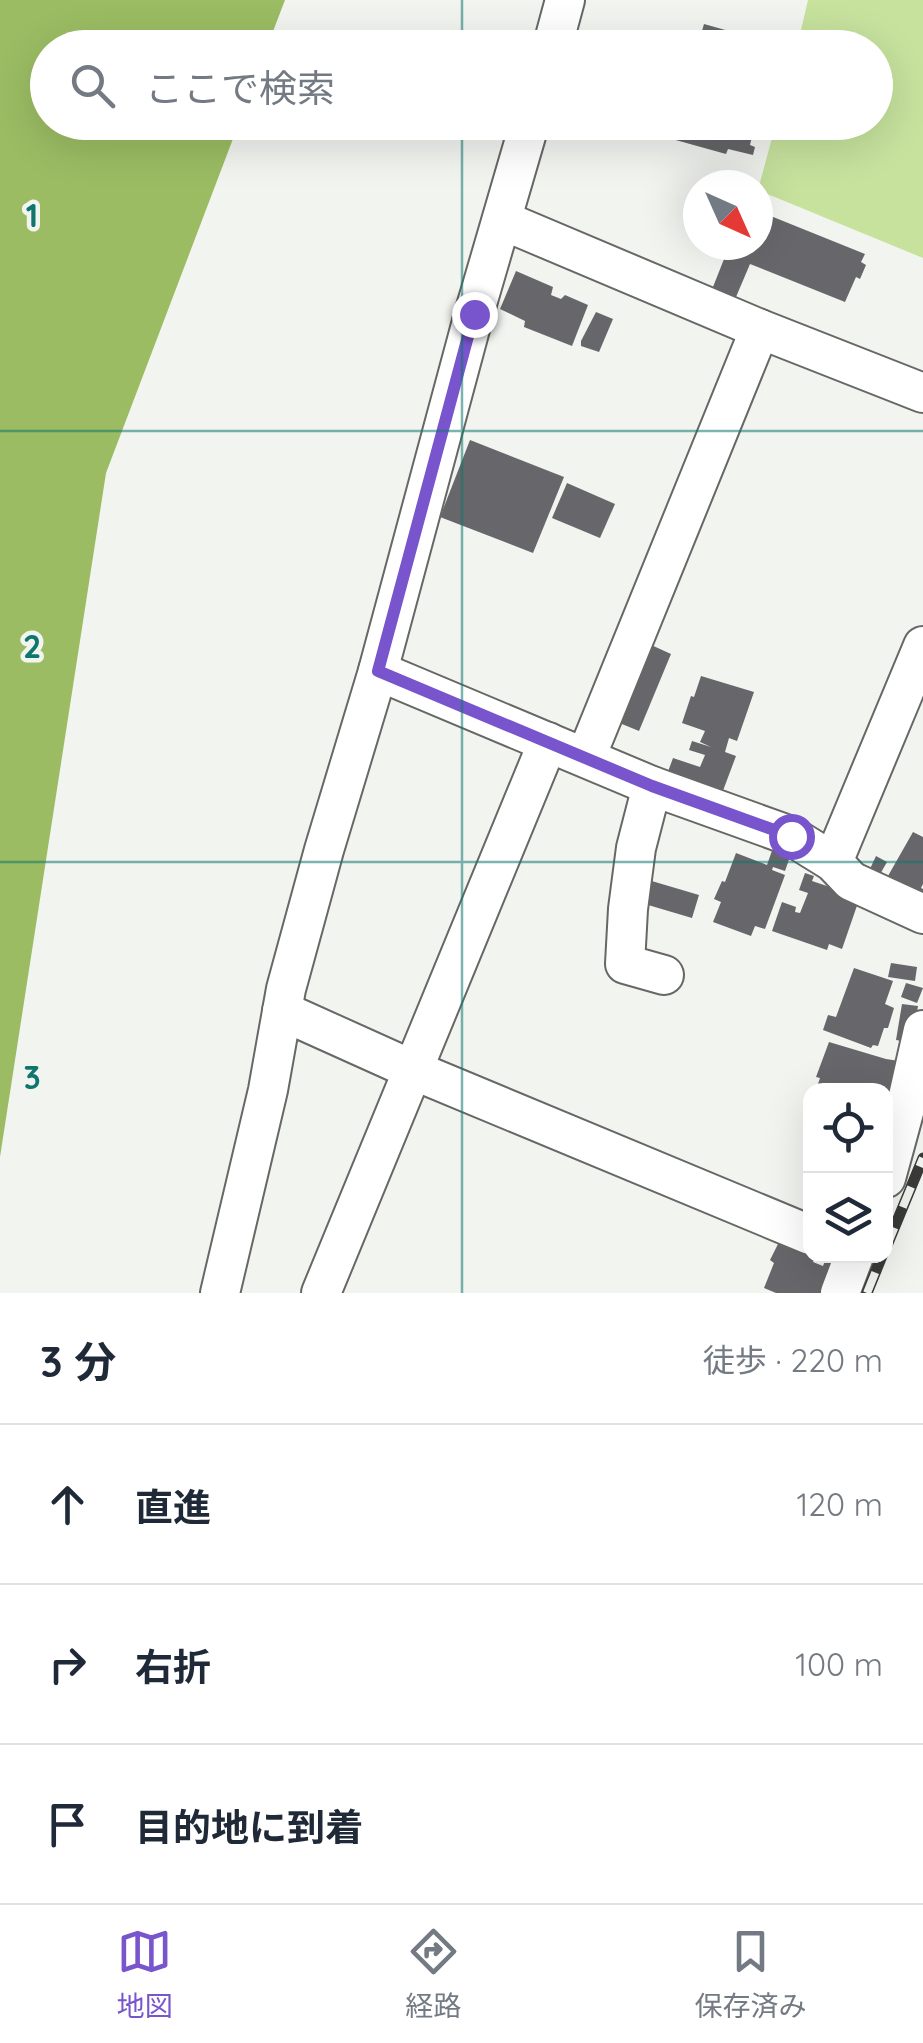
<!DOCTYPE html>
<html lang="ja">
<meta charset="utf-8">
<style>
:root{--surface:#fff;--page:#f6f6f7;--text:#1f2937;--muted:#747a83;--line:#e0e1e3;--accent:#7854cd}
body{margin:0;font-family:Quicksand,"Noto Sans JP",sans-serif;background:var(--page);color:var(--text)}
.controls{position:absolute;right:30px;bottom:30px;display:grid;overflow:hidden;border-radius:20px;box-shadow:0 10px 40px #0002}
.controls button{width:90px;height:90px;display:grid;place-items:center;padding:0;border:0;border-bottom:2px solid var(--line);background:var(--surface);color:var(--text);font:50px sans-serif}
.compass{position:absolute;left:683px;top:170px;width:90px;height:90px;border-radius:50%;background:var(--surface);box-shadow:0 10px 40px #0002;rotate:135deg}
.stop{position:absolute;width:30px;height:30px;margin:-22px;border:8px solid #7854cd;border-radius:50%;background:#fff}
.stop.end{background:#7854cd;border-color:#fff;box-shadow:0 2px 10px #0008}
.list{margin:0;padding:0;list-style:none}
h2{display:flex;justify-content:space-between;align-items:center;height:130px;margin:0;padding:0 40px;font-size:42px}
h2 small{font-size:32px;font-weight:400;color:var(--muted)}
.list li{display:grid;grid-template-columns:65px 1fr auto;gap:30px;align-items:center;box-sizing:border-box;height:160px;padding:0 40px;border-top:2px solid var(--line)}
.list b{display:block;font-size:38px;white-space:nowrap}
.list em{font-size:32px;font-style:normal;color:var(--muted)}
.icon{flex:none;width:55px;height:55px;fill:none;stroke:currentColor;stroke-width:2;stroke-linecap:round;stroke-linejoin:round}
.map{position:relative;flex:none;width:923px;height:1293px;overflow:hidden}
.search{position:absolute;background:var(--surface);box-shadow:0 10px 40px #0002;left:30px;right:30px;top:30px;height:110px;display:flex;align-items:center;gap:25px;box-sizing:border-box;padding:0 35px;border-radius:55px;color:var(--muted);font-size:38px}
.sheet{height:610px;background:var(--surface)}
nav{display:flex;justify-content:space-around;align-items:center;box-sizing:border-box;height:140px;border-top:2px solid var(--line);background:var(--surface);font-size:28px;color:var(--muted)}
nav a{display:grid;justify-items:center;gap:5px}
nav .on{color:var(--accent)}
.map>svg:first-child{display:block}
</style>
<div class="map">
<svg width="923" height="1293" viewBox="0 0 923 1293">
<rect width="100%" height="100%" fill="#f2f4f0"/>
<!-- green -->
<polygon fill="#c6e29d" points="808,0 923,0 923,258 758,190 776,123 876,122 876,48 797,47"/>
<!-- water -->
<polygon fill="#9bbc63" points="0,0 285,0 267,47 48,48 48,122 239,123 106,473 0,1157"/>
<!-- building -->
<g fill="#67666a">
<polygon points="704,24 761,40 759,48 697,48"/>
<polygon points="677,122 768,122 766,132 754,128 750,145 755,147 753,155 728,149 726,154 672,139"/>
<polygon points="758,211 865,254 861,262 866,265 860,279 856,277 845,302 750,264 736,297 732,300 711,292 726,254 722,252 726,245 758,245"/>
<polygon points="516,271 553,287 551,295 561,299 565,295 588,305 572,346 524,327 525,321 500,309"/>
<polygon points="596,312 613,319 599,352 581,346 581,341"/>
<polygon points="470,440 564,477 533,553 440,517"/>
<polygon points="567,483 615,504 600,538 552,518"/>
<polygon points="649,644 671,654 639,731 617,722"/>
<polygon points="701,676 754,692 737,741 729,738 725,752 736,756 721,796 666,777 673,758 700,767 705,755 689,750 692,741 711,747 700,742 705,731 682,723 691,696 694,697"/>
<polygon points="913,832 923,837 923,884 921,888 923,889 923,905 884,883"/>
<polygon points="775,842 793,848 785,871 773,867 772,870 785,875 765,929 755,926 751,936 713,922 721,902 714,899 722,881 725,882 736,853 767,865"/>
<polygon points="876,856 887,862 879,876 869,871"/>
<polygon points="805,873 814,876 812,881 860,897 842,949 829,944 827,950 772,931 782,902 796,907 795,912 800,913 808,893 799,890"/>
<polygon points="645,879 699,895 692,918 638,902"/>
<polygon points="891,963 917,967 915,981 888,977"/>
<polygon points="854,968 893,981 885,1004 894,1008 888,1028 884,1028 878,1046 873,1045 871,1048 823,1030 828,1015 836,1017"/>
<polygon points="906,983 923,988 917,1003 901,997"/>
<polygon points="902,1004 918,1006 912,1043 896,1040"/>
<polygon points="829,1042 886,1059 906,1062 886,1113 886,1090 816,1090 820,1078 816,1077"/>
<polygon points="784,1232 810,1243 810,1256 816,1256 813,1262 823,1266 827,1256 839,1256 830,1293 776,1293 764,1288 774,1263 770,1260"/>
</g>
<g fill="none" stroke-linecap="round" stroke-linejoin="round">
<defs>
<g id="minor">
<polyline points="552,48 565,0"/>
<polyline points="502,220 760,329 923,393"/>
<polyline points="378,671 652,786 791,836 833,862 851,881 923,914"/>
<polyline points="586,757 760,329"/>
<polyline points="652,786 636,848 628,909 625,964 664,975"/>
<polyline points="833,862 923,646"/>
<polyline points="282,1011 413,1070 810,1235"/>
<polyline points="886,1178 907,1101 923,1030"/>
<polyline points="220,1293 268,1090 286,989 324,850 378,671 474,314 530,122"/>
<polyline points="321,1293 548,742"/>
<polyline points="840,1293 854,1256"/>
</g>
</defs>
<!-- minor casing -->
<use href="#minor" stroke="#676865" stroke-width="42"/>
<!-- minor -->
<use href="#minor" stroke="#fff" stroke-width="38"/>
<defs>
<g id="rail">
<polyline points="886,1248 923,1158"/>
<polyline points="867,1293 882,1256"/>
</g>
</defs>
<!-- rail casing -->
<use href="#rail" stroke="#3a3a39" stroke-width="11"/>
<!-- rail -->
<use href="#rail" stroke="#f2f4f0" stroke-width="8" stroke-dasharray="22" stroke-linecap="butt"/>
</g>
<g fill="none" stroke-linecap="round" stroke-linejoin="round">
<!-- route -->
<polyline stroke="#7854cd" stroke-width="12" points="474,314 378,671 652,786 791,836"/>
</g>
<!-- grid -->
<path fill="none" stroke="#0f766e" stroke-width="2.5" stroke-opacity="0.55" d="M462,0V48M462,122V1293M0,431H923M0,862H923"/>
<g font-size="32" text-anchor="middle" font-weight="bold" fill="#0f766e" stroke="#f2f4f0" stroke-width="9" stroke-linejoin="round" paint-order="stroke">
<text x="32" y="227">1</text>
<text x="32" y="658">2</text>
<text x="32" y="1089">3</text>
</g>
</svg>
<div class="controls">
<button><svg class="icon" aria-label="locate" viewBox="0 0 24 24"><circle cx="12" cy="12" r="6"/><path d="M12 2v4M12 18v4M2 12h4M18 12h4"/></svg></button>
<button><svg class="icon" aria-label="layers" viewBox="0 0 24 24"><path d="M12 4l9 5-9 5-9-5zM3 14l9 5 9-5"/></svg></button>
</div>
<svg class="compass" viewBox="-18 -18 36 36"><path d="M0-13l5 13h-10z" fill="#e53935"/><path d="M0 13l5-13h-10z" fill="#747a83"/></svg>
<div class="stop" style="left:791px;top:836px"></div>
<div class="stop end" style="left:474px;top:314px"></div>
<div class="search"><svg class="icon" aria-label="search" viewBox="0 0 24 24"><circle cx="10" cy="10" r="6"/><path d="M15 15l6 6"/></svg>ここで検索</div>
</div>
<section class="sheet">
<h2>3 分<small>徒歩 · 220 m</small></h2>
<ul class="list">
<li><svg class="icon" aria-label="ahead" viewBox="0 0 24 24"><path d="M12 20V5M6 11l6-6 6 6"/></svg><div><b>直進</b></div><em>120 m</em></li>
<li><svg class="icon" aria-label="right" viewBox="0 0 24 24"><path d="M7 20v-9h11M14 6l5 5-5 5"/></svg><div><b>右折</b></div><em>100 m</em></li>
<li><svg class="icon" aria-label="arrive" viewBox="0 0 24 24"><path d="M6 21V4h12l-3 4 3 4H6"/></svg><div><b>目的地に到着</b></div></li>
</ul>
</section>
<nav>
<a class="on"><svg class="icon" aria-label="map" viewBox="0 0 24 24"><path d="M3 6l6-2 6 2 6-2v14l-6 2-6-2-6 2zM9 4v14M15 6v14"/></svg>地図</a>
<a><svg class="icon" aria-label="directions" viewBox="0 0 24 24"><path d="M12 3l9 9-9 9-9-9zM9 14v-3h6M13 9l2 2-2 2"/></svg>経路</a>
<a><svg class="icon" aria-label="saved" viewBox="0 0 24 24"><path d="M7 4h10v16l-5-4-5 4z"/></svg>保存済み</a>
</nav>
